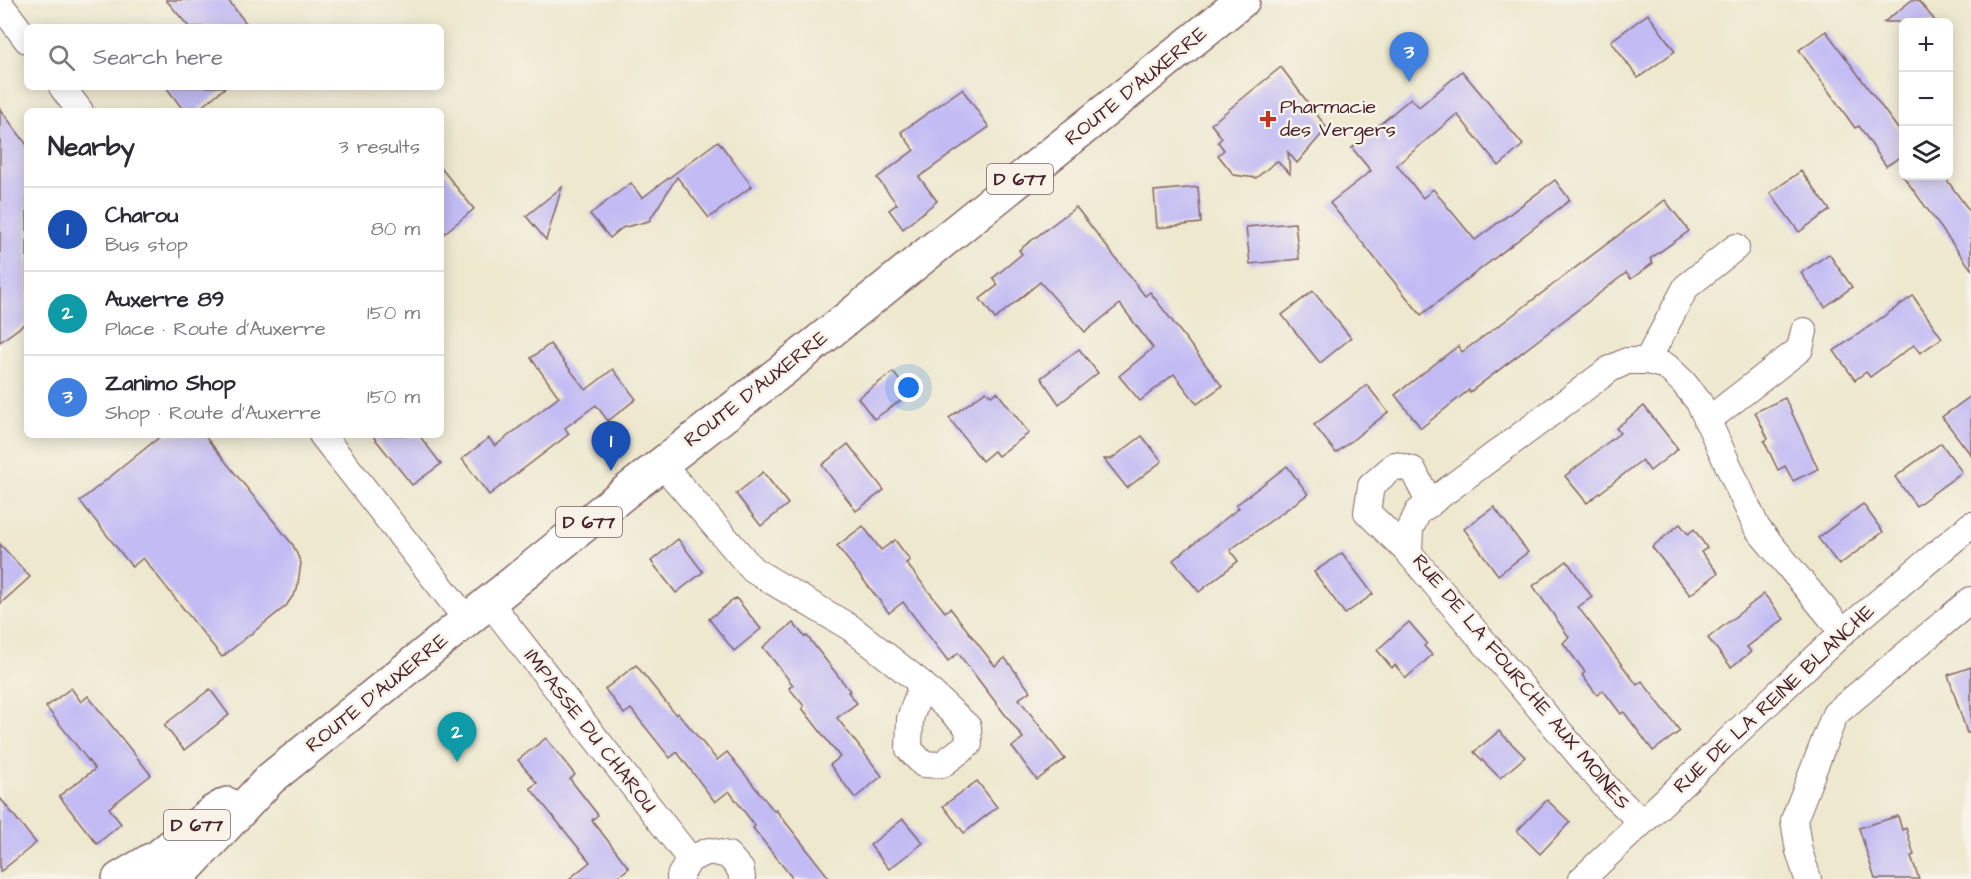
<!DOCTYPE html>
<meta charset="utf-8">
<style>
:root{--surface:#fff;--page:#f2f2f3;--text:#2b2b33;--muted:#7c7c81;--line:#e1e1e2;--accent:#c8321e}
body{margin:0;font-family:"Architects Daughter",sans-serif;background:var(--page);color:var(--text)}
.controls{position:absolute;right:18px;top:18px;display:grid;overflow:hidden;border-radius:9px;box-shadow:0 3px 15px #0003}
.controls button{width:54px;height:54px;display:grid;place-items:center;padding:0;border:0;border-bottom:2px solid var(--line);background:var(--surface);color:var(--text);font:30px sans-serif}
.you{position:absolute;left:909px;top:388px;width:21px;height:21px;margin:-15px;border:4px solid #fff;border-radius:50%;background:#1a73e8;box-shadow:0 0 0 9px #1a73e833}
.badge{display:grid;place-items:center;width:39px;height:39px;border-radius:50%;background:var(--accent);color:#fff;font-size:20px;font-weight:700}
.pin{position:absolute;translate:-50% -50px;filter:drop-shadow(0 2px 3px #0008)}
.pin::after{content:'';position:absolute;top:32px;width:21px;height:18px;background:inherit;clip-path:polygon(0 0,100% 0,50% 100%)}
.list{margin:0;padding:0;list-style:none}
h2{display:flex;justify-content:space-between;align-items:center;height:78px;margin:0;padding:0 24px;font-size:26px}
h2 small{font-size:20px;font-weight:400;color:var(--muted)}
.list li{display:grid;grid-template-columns:39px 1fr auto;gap:18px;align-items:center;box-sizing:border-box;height:84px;padding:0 24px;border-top:2px solid var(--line)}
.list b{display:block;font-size:22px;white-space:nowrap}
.list p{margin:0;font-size:20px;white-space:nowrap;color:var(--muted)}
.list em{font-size:20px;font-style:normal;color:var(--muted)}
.icon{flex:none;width:33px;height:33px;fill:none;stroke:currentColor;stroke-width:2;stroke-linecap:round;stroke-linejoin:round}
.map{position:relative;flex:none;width:1971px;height:879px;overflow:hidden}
.search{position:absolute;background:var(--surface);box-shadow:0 3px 15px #0003;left:24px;top:24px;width:420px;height:66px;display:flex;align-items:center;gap:15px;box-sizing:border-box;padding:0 21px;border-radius:9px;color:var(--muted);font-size:22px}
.panel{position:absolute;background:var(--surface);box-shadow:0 3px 15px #0003;left:24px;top:108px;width:420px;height:330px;border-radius:9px}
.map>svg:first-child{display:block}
</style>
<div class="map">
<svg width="1971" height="879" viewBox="0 0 1971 879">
<rect width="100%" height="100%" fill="#f7f3e8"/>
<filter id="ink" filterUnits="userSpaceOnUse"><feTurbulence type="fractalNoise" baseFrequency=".0167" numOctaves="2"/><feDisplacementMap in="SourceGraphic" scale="12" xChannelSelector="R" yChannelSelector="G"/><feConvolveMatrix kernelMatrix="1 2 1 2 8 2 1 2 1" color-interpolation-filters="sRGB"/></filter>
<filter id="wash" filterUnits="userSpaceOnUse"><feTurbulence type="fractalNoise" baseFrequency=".008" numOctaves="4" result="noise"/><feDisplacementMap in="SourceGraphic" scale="24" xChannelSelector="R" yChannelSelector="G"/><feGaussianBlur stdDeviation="1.35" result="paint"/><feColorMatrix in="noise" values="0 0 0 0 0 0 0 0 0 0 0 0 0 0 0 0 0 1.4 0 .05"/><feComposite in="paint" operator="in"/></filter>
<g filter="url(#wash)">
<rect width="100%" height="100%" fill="#eee8cf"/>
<g id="blocks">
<!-- building -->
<g fill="#c2bbf4">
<polygon points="166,0 228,0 249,27 189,27"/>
<polygon points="1912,0 1918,0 1936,22 1884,22"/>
<polygon points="1648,14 1675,51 1638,78 1611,41"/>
<polygon points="1826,31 1904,137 1904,155 1886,166 1859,126 1855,128 1799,50"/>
<polygon points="1281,67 1327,128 1297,163 1288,152 1290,174 1277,161 1256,178 1234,175 1218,155 1224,150 1218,142 1222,138 1211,124"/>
<polygon points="1462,71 1523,145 1499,166 1457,114 1397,165 1423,198 1433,189 1475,240 1555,180 1570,200 1421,315 1330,203 1371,171 1352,148 1411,98 1419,107"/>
<polygon points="166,87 226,87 196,111 184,111"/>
<polygon points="962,89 989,127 919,177 937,201 903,229 889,210 897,204 877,178 914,150 901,132"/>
<polygon points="0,109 27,145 27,322 0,342"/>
<polygon points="718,141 752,186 709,218 677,177 649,221 622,228 610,238 590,214 631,183 642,198"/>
<polygon points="441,168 474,209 441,236"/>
<polygon points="1801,171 1830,210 1799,232 1770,193"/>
<polygon points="1903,176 1944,176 1971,213 1971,269"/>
<polygon points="562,187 546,240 526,216"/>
<polygon points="1198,187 1201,223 1157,228 1154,191"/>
<polygon points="1665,200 1689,231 1650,259 1653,263 1631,279 1626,273 1470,392 1469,390 1421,428 1395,395 1458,346 1462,352 1505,321"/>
<polygon points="1076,207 1145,296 1150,292 1222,386 1197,404 1174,374 1140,401 1119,376 1153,348 1120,304 1085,332 1040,282 995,319 980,299 998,285 993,278 1022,254 1019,250"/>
<polygon points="1295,223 1299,259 1250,264 1246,227"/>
<polygon points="1829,254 1852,287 1825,307 1801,273"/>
<polygon points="1313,291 1351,338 1320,363 1282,315"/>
<polygon points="1913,296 1942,338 1920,353 1914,345 1870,377 1866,372 1855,380 1834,351"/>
<polygon points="550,344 586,390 613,369 636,399 608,421 596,405 565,428 569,434 489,495 462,459 489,438 495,446 559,397 531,358"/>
<polygon points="1079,349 1098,373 1059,404 1041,378"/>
<polygon points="893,372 910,394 874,419 858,398"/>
<polygon points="1367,385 1388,412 1336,453 1314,425"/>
<polygon points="986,391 991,396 997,392 1029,433 998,456 994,451 982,461 949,418"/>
<polygon points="1971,396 1971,455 1942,417"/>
<polygon points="1785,398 1818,469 1793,481 1785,466 1778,470 1764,441 1768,439 1755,412"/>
<polygon points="1644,406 1678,449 1650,471 1642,460 1587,503 1565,476 1620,433 1616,428"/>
<polygon points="162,435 204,435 293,545 301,563 297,590 286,606 222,657 143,558 132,567 80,501"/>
<polygon points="372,435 419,435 441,464 412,485"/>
<polygon points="1142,436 1162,461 1127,488 1104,459 1111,459"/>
<polygon points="1941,443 1962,472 1916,506 1895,477"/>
<polygon points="848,444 884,490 856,511 822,465"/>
<polygon points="1287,466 1308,494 1230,550 1238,561 1199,592 1173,560 1239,508 1236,505"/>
<polygon points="763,472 788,504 761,526 736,494"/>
<polygon points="1863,504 1883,532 1839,565 1818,538"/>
<polygon points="1494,507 1528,552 1498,575 1464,529"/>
<polygon points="1680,524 1688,534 1694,529 1707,548 1701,552 1718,573 1690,595 1652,547"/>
<polygon points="863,526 881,550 895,540 910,560 906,563 945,612 950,608 995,666 1005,658 1030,691 1019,699 1065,759 1037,780 1012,747 1023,738 958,653 948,661 903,602 889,613 837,546"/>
<polygon points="678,539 703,572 676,593 651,561"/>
<polygon points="0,544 30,577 0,604"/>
<polygon points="1342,553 1373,594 1345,614 1314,572"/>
<polygon points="1567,561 1592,597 1578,607 1637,685 1642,681 1680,731 1653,751 1624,712 1621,714 1603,690 1597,695 1582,675 1585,672 1563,643 1569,637 1533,586"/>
<polygon points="1764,594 1784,619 1747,647 1751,652 1731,667 1708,638"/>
<polygon points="736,598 761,629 734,651 709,619"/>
<polygon points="1409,622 1427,643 1424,646 1432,655 1406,678 1395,665 1392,668 1377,650"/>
<polygon points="793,623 805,637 807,636 850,691 848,692 857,703 837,718 882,776 855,798 830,765 840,757 802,708 804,706 789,688 793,685 763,647"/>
<polygon points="636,665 676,715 678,713 717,760 727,752 774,811 776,810 830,879 793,879 753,828 755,826 729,791 715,802 677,752 670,758 631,709 624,714 605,689"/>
<polygon points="1971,667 1971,733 1967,733 1948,675"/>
<polygon points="71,688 81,702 88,696 151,775 109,808 121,824 97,844 59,796 95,769 46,707"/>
<polygon points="210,689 229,715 184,750 164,725"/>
<polygon points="1499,731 1525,757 1500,778 1474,752"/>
<polygon points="546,738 575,775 570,779 598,815 592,820 629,868 615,879 569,879 590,862 530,788 537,783 518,760"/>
<polygon points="977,781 997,807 964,833 943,806"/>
<polygon points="0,798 36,843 0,872"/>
<polygon points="1547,800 1570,822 1540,854 1517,831"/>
<polygon points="1898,816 1902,830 1906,828 1914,855 1911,856 1919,879 1875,879 1859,828"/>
<polygon points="903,819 923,843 889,869 870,845"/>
</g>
</g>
</g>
<g filter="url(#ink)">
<use href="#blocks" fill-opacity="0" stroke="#836564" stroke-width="1.5"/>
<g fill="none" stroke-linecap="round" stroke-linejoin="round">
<defs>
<g id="minor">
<polyline points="0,4 27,40"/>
<polyline points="62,87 80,111"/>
<polyline points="1647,361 1686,287 1736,247"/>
<polyline points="1707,421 1800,349 1804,331"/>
<polyline points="322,435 467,620"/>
<polyline points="662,464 753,570 851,628 922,684 968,727 969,744 941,765 923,764 909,749 910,719 922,684"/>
<polyline points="1409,553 1367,512 1371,486 1395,465 1413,470 1430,504"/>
<polyline points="489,602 690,859"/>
<polyline points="1642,822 1612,794 1409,553 1410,529 1418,512 1610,369 1627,361 1647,361 1666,366 1683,382 1699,402 1757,528 1843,632"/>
<polyline points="680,879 680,876 690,859 709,851 728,855 741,870 742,879"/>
<polyline points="1582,879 1843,632 1971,525"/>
<polyline points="1808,879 1799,851 1794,820 1835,714 1971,600"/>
</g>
<g id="primary">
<polyline points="131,879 213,812 227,804"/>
<polyline points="176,879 270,779 628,490 784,369 1243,0"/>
</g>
<polyline id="trunk" points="119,879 151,860"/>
</defs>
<!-- minor casing -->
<use href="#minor" stroke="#836564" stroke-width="28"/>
<!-- primary casing -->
<use href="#primary" stroke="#836564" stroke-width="36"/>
<!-- trunk casing -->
<use href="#trunk" stroke="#836564" stroke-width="36"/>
<!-- minor -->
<use href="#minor" stroke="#fff" stroke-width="26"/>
<!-- primary -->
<use href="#primary" stroke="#fff" stroke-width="33"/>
<!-- trunk -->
<use href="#trunk" stroke="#fff" stroke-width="33"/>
</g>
</g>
<!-- markers -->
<path fill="#c8321e" stroke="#f7f3e8" stroke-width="2" d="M1265 110h6v6h6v6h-6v6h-6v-6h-6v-6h6z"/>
<g text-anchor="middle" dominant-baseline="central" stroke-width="5" stroke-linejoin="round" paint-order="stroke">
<!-- shield labels -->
<g fill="#f7f3e8" stroke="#7e5f64" stroke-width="1.5">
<rect x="987" y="164" width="66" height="30" rx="4.5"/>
<rect x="556" y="507" width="66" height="30" rx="4.5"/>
<rect x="164" y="810" width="66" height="30" rx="4.5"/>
</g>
<g font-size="18" font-weight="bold" fill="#4a1f2b">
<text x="1020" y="179">D 677</text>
<text x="589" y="522">D 677</text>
<text x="197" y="825">D 677</text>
</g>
<!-- street labels -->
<g font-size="20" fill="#4a1f2b" stroke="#f7f3e8">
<text transform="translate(1136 86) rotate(-39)">ROUTE D'AUXERRE</text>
<text transform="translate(756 389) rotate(-38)">ROUTE D'AUXERRE</text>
<text transform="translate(1521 682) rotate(50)">RUE DE LA FOURCHE AUX MOINES</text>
<text transform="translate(377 693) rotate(-39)">ROUTE D'AUXERRE</text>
<text transform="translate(1774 699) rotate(-43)">RUE DE LA REINE BLANCHE</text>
<text transform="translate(590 731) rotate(52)">IMPASSE DU CHAROU</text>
</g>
<!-- poi labels -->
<g font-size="20" fill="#4a1f2b" stroke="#f7f3e8" text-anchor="start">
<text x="1280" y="107">Pharmacie<tspan x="1280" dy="23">des Vergers</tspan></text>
</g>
</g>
</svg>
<div class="controls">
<button>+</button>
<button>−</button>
<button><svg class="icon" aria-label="layers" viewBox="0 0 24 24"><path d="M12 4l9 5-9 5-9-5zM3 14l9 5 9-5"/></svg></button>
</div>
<div class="you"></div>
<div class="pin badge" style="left:611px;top:471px;background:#1a4fb4">1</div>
<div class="pin badge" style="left:457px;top:762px;background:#0f9aa8">2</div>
<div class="pin badge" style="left:1409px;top:82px;background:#3f7fe0">3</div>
<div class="search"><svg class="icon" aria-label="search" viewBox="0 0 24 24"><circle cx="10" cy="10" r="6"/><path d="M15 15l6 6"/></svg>Search here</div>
<section class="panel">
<h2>Nearby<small>3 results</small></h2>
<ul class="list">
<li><span class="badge" style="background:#1a4fb4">1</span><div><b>Charou</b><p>Bus stop</p></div><em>80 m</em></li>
<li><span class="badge" style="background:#0f9aa8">2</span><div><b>Auxerre 89</b><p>Place · Route d'Auxerre</p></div><em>150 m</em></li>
<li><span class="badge" style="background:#3f7fe0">3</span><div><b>Zanimo Shop</b><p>Shop · Route d'Auxerre</p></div><em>150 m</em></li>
</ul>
</section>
</div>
